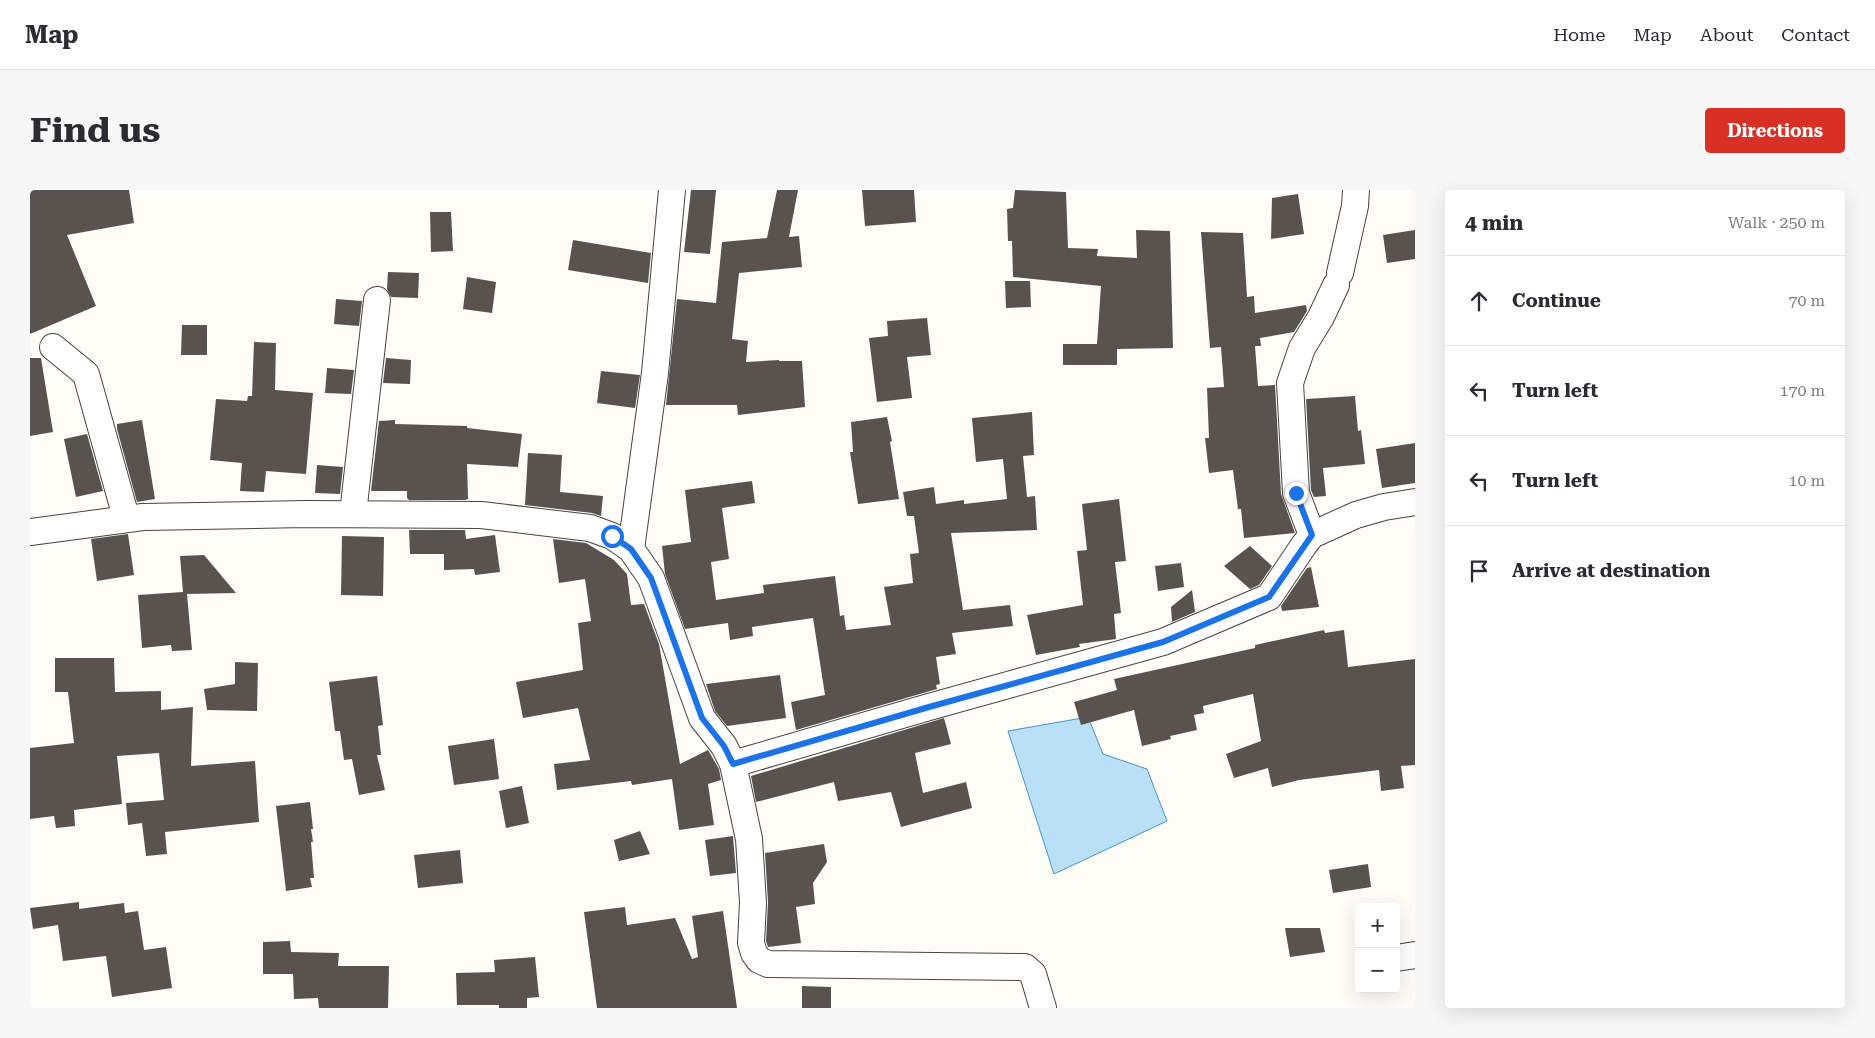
<!DOCTYPE html>
<meta charset="utf-8">
<style>
:root{--surface:#fff;--page:#f7f7f7;--text:#2b2b33;--muted:#7c7c81;--line:#e1e1e2;--accent:#d93025}
body{margin:0;font-family:"Roboto Serif",serif;background:var(--page);color:var(--text)}
.controls{position:absolute;right:15px;bottom:15px;display:grid;overflow:hidden;border-radius:5px;box-shadow:0 5px 20px #0002}
.controls button{width:45px;height:45px;display:grid;place-items:center;padding:0;border:0;border-bottom:1px solid var(--line);background:var(--surface);color:var(--text);font:25px sans-serif}
.stop{position:absolute;width:15px;height:15px;margin:-11px;border:4px solid #1a73e8;border-radius:50%;background:#fff}
.stop.end{background:#1a73e8;border-color:#fff;box-shadow:0 1px 5px #0008}
.list{margin:0;padding:0;list-style:none}
h2{display:flex;justify-content:space-between;align-items:center;height:65px;margin:0;padding:0 20px;font-size:21px}
h2 small{font-size:16px;font-weight:400;color:var(--muted)}
.list li{display:grid;grid-template-columns:32px 1fr auto;gap:15px;align-items:center;box-sizing:border-box;height:90px;padding:0 20px;border-top:1px solid var(--line)}
.list b{display:block;font-size:19px;white-space:nowrap}
.list em{font-size:16px;font-style:normal;color:var(--muted)}
.icon{flex:none;width:28px;height:28px;fill:none;stroke:currentColor;stroke-width:2;stroke-linecap:round;stroke-linejoin:round}
.map{position:relative;flex:none;width:1385px;height:818px;overflow:hidden;border-radius:5px}
header{display:flex;align-items:center;gap:30px;box-sizing:border-box;height:70px;padding:0 25px;background:var(--surface);border-bottom:1px solid var(--line)}
header strong{font-size:24px}
nav{display:flex;gap:28px;margin-inline-start:auto;font-size:18px}
.intro{display:flex;align-items:center;justify-content:space-between;box-sizing:border-box;height:120px;padding:0 30px}
h1{margin:0;font-size:35px}
.button{padding:12px 22px;border-radius:5px;background:var(--accent);color:#fff;font-size:18px;font-weight:700}
main{display:flex;gap:30px;padding:0 30px}
aside{flex:1;background:var(--surface);border-radius:5px;box-shadow:0 5px 20px #0002}
.map>svg:first-child{display:block}
</style>
<header>
<strong>Map</strong>
<nav><a>Home</a><a>Map</a><a>About</a><a>Contact</a></nav>
</header>
<div class="intro"><h1>Find us</h1><a class="button">Directions</a></div>
<main>
<div class="map">
<svg width="1385" height="818" viewBox="0 0 1385 818">
<rect width="100%" height="100%" fill="#fffdf5"/>
<!-- water -->
<polygon fill="#b9e0f7" stroke="#3f96cf" points="1058,527 1073,564 1117,579 1137,631 1024,684 978,541"/>
<!-- building -->
<g fill="#5a524d">
<polygon points="0,0 99,0 104,33 37,45 66,116 0,144"/>
<polygon points="661,0 686,0 680,64 654,62"/>
<polygon points="747,0 768,0 759,47 769,46 772,77 709,83 702,149 718,151 716,172 749,170 749,171 772,171 775,217 708,225 707,215 636,215 647,109 686,113 692,52 737,48"/>
<polygon points="832,0 884,0 886,32 835,36"/>
<polygon points="985,0 1036,2 1038,58 1068,59 1067,66 1107,68 1106,40 1140,41 1143,158 1087,159 1087,175 1033,175 1033,154 1067,154 1071,96 983,87 982,51 978,51 977,19 983,18"/>
<polygon points="1268,4 1274,44 1241,49 1242,8"/>
<polygon points="400,22 421,22 423,61 401,62"/>
<polygon points="1385,40 1385,69 1357,73 1353,45"/>
<polygon points="1171,42 1213,43 1217,107 1224,106 1225,123 1276,115 1277,121 1264,142 1230,148 1231,156 1225,156 1228,196 1245,195 1251,304 1265,343 1214,348 1211,319 1208,319 1203,280 1179,283 1175,248 1179,248 1177,198 1194,197 1191,157 1180,158"/>
<polygon points="543,50 621,63 618,93 538,80"/>
<polygon points="358,82 389,83 388,108 361,107 357,99"/>
<polygon points="437,87 466,92 462,123 433,119"/>
<polygon points="975,91 1000,91 1001,117 976,118"/>
<polygon points="306,109 332,111 329,136 304,134"/>
<polygon points="897,128 901,165 877,167 882,208 847,212 839,148 858,146 857,131"/>
<polygon points="152,135 177,135 177,165 151,165"/>
<polygon points="224,152 246,153 245,200 283,203 276,284 236,281 234,302 210,301 212,273 180,270 186,209 217,211 218,206 222,206"/>
<polygon points="0,168 11,168 23,242 0,246"/>
<polygon points="356,168 381,170 380,194 353,193"/>
<polygon points="297,178 324,180 321,204 295,203"/>
<polygon points="571,181 610,185 605,218 567,213"/>
<polygon points="1325,206 1328,241 1331,240 1335,274 1293,278 1296,306 1284,307 1281,300 1276,209"/>
<polygon points="1002,222 1004,265 993,266 997,307 1005,306 1007,340 921,343 933,420 980,415 983,436 922,443 926,464 906,467 910,494 906,495 907,499 766,540 761,512 795,505 783,428 722,437 723,446 700,450 698,433 655,439 635,384 632,356 661,352 655,300 722,291 725,313 692,318 699,369 681,372 686,410 734,403 733,395 805,386 810,426 814,425 816,440 861,435 854,397 883,393 880,364 889,363 884,326 877,326 873,302 904,297 906,314 934,310 934,314 977,309 973,269 946,272 942,228"/>
<polygon points="857,227 862,251 860,252 869,309 828,314 820,262 823,262 821,232"/>
<polygon points="112,230 125,309 107,312 87,239 87,234"/>
<polygon points="365,230 365,234 437,236 437,238 492,244 488,277 437,274 438,309 435,310 379,310 377,308 377,301 341,301 349,231"/>
<polygon points="57,244 73,301 46,307 34,249"/>
<polygon points="1385,253 1385,293 1352,298 1346,259"/>
<polygon points="498,263 532,265 530,302 573,306 571,326 562,323 495,315"/>
<polygon points="287,275 313,277 310,304 285,303"/>
<polygon points="1089,309 1096,371 1085,372 1091,423 1084,424 1086,449 1049,454 1050,457 1006,465 997,425 1053,415 1047,361 1057,360 1052,314"/>
<polygon points="379,340 435,340 436,349 465,345 470,382 445,385 444,379 414,380 414,364 380,364"/>
<polygon points="98,344 104,385 67,391 61,349"/>
<polygon points="312,346 354,347 353,406 311,405"/>
<polygon points="523,349 556,353 584,370 597,384 601,415 614,414 629,454 650,574 678,560 689,579 691,590 678,594 684,635 649,640 642,589 602,595 601,591 527,600 524,574 560,570 548,518 493,528 486,492 553,480 548,433 561,431 555,389 529,393"/>
<polygon points="1220,356 1242,376 1229,395 1220,399 1194,376"/>
<polygon points="174,365 206,403 157,404 162,460 142,461 141,455 112,458 108,405 153,402 150,366"/>
<polygon points="1151,373 1154,397 1128,401 1125,376"/>
<polygon points="1281,377 1289,417 1252,421 1251,416 1277,378"/>
<polygon points="1162,400 1165,422 1142,432 1141,417"/>
<polygon points="1294,440 1295,443 1314,440 1318,477 1385,469 1385,575 1371,576 1374,598 1351,601 1349,580 1269,590 1242,597 1238,578 1204,588 1196,564 1231,551 1223,504 1173,516 1174,523 1164,525 1167,540 1140,546 1141,549 1112,556 1104,520 1051,535 1044,512 1087,500 1084,489 1225,458 1225,455"/>
<polygon points="25,468 84,468 85,502 131,501 131,520 163,517 161,576 225,571 229,632 135,642 137,664 116,666 112,633 98,635 96,613 134,610 129,563 87,566 92,614 44,620 45,636 26,638 24,626 0,629 0,558 44,553 38,502 25,502"/>
<polygon points="205,472 228,473 227,521 177,520 174,499 205,494"/>
<polygon points="750,485 756,528 697,536 685,521 676,494"/>
<polygon points="347,486 353,535 348,536 351,565 347,565 355,600 329,605 322,569 314,570 310,541 305,541 299,492"/>
<polygon points="914,528 921,554 885,563 893,603 936,592 942,618 871,637 861,602 808,611 804,592 726,612 721,586"/>
<polygon points="464,549 469,589 424,595 418,556"/>
<polygon points="492,596 499,633 476,638 469,601"/>
<polygon points="280,612 283,639 281,639 283,652 281,652 284,688 280,688 282,697 256,701 246,616"/>
<polygon points="610,641 620,664 589,671 584,650"/>
<polygon points="703,646 706,683 680,686 675,650"/>
<polygon points="794,654 797,672 783,693 785,714 766,717 771,753 738,757 736,751 738,712 735,663"/>
<polygon points="430,660 433,693 388,698 384,665"/>
<polygon points="1338,674 1341,697 1303,703 1299,680"/>
<polygon points="49,712 49,719 94,713 95,723 108,721 114,760 136,757 142,798 82,807 76,766 33,771 28,735 3,739 0,718"/>
<polygon points="595,717 597,735 645,728 662,769 668,767 662,726 693,721 707,818 567,818 554,722"/>
<polygon points="1255,738 1290,738 1295,762 1260,767"/>
<polygon points="260,751 261,762 309,763 308,776 359,776 358,818 289,818 288,808 264,809 263,784 233,784 233,752"/>
<polygon points="505,767 509,807 497,808 497,818 469,818 469,815 427,815 426,783 465,782 464,770"/>
<polygon points="772,796 801,797 801,818 772,818"/>
</g>
<g fill="none" stroke-linecap="round" stroke-linejoin="round">
<defs>
<g id="street">
<polyline points="1310,83 1325,16 1326,0"/>
<polyline points="23,157 56,184 94,320"/>
<polyline points="323,324 347,110"/>
<polyline points="0,342 113,327 275,324 451,325 560,338 582,346 601,359 621,388 672,528 694,556 703,574 719,649 723,713 721,753 724,763 729,770 738,774 995,777 1003,784 1013,818"/>
<polyline points="1282,345 1266,303 1260,193 1272,158 1291,127 1306,95"/>
<polyline points="601,359 625,183 642,0"/>
<polyline points="703,574 899,517 1133,452 1239,407 1274,355 1282,345 1326,325 1354,317 1385,312"/>
<polyline points="1366,768 1385,765"/>
</g>
</defs>
<!-- street casing -->
<use href="#street" stroke="#444" stroke-width="28"/>
<!-- street -->
<use href="#street" stroke="#fff" stroke-width="26"/>
</g>
<g fill="none" stroke-linecap="round" stroke-linejoin="round">
<!-- route -->
<polyline stroke="#1a73e8" stroke-width="6" points="582,346 601,359 621,388 672,528 694,556 703,574 899,517 1133,452 1239,407 1282,345 1266,303"/>
</g>
</svg>
<div class="controls">
<button>+</button>
<button>−</button>
</div>
<div class="stop" style="left:582px;top:346px"></div>
<div class="stop end" style="left:1266px;top:303px"></div>
</div>
<aside>
<h2>4 min<small>Walk · 250 m</small></h2>
<ul class="list">
<li><svg class="icon" aria-label="ahead" viewBox="0 0 24 24"><path d="M12 20V5M6 11l6-6 6 6"/></svg><div><b>Continue</b></div><em>70 m</em></li>
<li><svg class="icon" aria-label="left" viewBox="0 0 24 24"><path d="M17 20v-9H6M10 6l-5 5 5 5"/></svg><div><b>Turn left</b></div><em>170 m</em></li>
<li><svg class="icon" aria-label="left" viewBox="0 0 24 24"><path d="M17 20v-9H6M10 6l-5 5 5 5"/></svg><div><b>Turn left</b></div><em>10 m</em></li>
<li><svg class="icon" aria-label="arrive" viewBox="0 0 24 24"><path d="M6 21V4h12l-3 4 3 4H6"/></svg><div><b>Arrive at destination</b></div></li>
</ul>
</aside>
</main>
